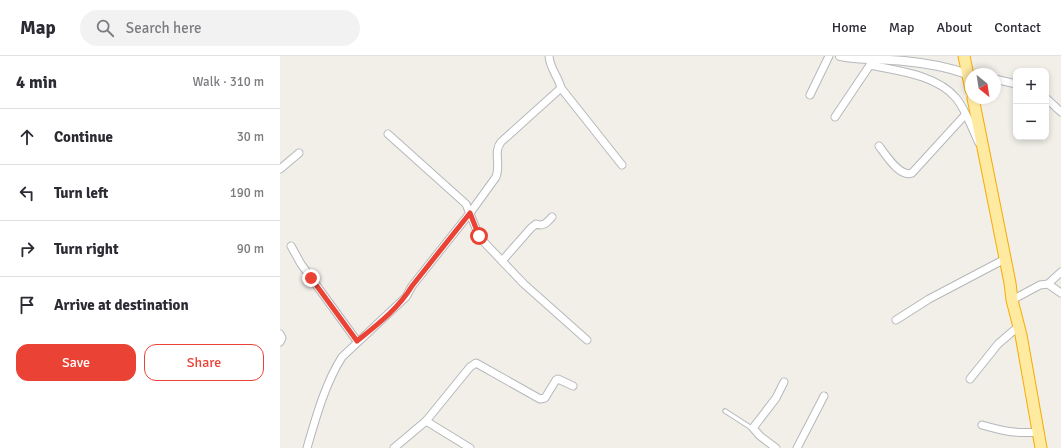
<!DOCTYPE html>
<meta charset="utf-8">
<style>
:root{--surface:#fff;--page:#f2f2f3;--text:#2b2b33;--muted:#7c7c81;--line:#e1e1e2;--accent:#ea4335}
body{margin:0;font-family:Signika,sans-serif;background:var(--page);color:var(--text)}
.controls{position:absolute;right:12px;top:12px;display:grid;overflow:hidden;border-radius:8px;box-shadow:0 2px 6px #0003}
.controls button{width:36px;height:36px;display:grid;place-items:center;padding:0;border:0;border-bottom:1px solid var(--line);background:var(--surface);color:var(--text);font:20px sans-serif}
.compass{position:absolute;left:685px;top:12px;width:36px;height:36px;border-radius:50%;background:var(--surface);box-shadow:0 2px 6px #0003;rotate:150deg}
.stop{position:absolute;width:12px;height:12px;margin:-9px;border:3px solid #ea4335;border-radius:50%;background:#fff}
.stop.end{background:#ea4335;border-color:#fff;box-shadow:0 1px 4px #0008}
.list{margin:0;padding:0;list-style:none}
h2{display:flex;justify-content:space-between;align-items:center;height:52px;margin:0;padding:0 16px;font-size:17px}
h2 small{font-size:13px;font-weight:400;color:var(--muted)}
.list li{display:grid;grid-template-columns:26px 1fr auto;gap:12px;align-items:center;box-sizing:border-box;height:56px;padding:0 16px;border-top:1px solid var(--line)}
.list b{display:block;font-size:15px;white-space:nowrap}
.list em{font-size:13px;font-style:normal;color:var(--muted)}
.actions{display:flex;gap:8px;padding:12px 16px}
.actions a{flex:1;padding:9px 0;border:1px solid var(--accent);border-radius:12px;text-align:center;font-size:14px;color:var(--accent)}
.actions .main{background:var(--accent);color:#fff}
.icon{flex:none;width:22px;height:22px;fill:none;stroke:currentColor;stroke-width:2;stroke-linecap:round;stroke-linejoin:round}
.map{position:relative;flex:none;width:781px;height:392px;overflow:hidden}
header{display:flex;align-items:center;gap:24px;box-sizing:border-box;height:56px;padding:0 20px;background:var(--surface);border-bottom:1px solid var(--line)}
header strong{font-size:19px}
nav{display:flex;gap:22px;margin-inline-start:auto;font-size:14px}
.search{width:280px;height:36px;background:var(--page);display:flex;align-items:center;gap:10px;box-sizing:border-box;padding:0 14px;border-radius:22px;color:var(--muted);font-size:15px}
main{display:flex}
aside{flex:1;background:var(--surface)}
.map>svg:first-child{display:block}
</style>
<header>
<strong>Map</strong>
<div class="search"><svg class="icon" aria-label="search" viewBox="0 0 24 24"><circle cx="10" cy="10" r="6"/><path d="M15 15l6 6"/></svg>Search here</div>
<nav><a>Home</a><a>Map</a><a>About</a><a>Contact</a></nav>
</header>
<main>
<aside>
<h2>4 min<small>Walk · 310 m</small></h2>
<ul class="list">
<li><svg class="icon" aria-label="ahead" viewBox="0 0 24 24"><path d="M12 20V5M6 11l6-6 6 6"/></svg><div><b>Continue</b></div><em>30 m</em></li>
<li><svg class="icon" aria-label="left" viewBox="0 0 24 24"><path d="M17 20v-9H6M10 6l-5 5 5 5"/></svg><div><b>Turn left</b></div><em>190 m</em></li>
<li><svg class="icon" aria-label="right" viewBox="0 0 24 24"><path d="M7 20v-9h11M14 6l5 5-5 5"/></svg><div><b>Turn right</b></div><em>90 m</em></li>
<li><svg class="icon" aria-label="arrive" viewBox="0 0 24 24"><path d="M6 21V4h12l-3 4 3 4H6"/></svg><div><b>Arrive at destination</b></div></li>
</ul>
<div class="actions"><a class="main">Save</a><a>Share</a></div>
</aside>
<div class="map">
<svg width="781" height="392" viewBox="0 0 781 392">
<rect width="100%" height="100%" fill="#f1efe8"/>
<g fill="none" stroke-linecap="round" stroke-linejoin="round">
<defs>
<polyline id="service" points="445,355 473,373"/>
<g id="minor">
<path d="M269,0C270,13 278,20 281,32L342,109"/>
<path d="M590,9C619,15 657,19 676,42C686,54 692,73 699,87"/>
<polyline points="715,23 736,28"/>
<polyline points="530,39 549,0"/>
<polyline points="766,42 781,56"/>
<polyline points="555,61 592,6"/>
<polyline points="108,78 186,148 197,175 203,185 244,228 307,284"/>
<path d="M599,90C606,99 620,122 632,117L685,59"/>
<polyline points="0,113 19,97"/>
<polyline points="11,190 21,208 77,285"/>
<path d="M222,205L251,172L256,168C264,171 267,166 272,161"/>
<polyline points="768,228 781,237"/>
<polyline points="732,244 760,229 768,228 781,216"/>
<polyline points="616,264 649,243 725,203"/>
<polyline points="0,278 2,282 0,286"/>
<polyline points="690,323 718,288 739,270"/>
<polyline points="146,365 190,392"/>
<path d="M702,369C723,375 736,378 758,376"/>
<path d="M27,392C36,361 45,328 62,301L126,241L132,230L190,157L216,121C221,108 213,96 221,86L281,32"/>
<polyline points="114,392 146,365 190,311 196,307 260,343 265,342 276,324 278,323 293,330"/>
<polyline points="496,392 480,380 473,372 496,342 504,326"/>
<polyline points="517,392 544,340"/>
</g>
<path id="tertiary" d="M560,0C581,4 603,3 624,5C645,7 668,11 687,18"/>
<g id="trunk">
<polyline points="684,0 691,34"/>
<polyline points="693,42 730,227 732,244 741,279 761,392"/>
</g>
</defs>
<!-- service casing -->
<use href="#service" stroke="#b5b8bc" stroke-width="5.5"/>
<!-- minor casing -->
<use href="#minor" stroke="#b5b8bc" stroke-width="9"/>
<!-- tertiary casing -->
<use href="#tertiary" stroke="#b5b8bc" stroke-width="10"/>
<!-- trunk casing -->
<use href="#trunk" stroke="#f9ab00" stroke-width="13"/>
<!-- service -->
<use href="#service" stroke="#fff" stroke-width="3.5"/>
<!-- minor -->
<use href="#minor" stroke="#fff" stroke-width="7"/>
<!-- tertiary -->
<use href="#tertiary" stroke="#fff" stroke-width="8"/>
<!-- trunk -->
<use href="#trunk" stroke="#feeaa1" stroke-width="11"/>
</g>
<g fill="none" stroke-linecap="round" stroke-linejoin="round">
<!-- route -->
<path stroke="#ea4335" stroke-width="5" d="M31,222L77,285C97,269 119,252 132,230L190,157L199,180"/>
</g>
</svg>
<div class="controls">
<button>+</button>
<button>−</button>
</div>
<svg class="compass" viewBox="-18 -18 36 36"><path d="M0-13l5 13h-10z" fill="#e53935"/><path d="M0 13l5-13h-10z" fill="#7c7c81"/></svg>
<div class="stop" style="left:199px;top:180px"></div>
<div class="stop end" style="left:31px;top:222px"></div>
</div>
</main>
